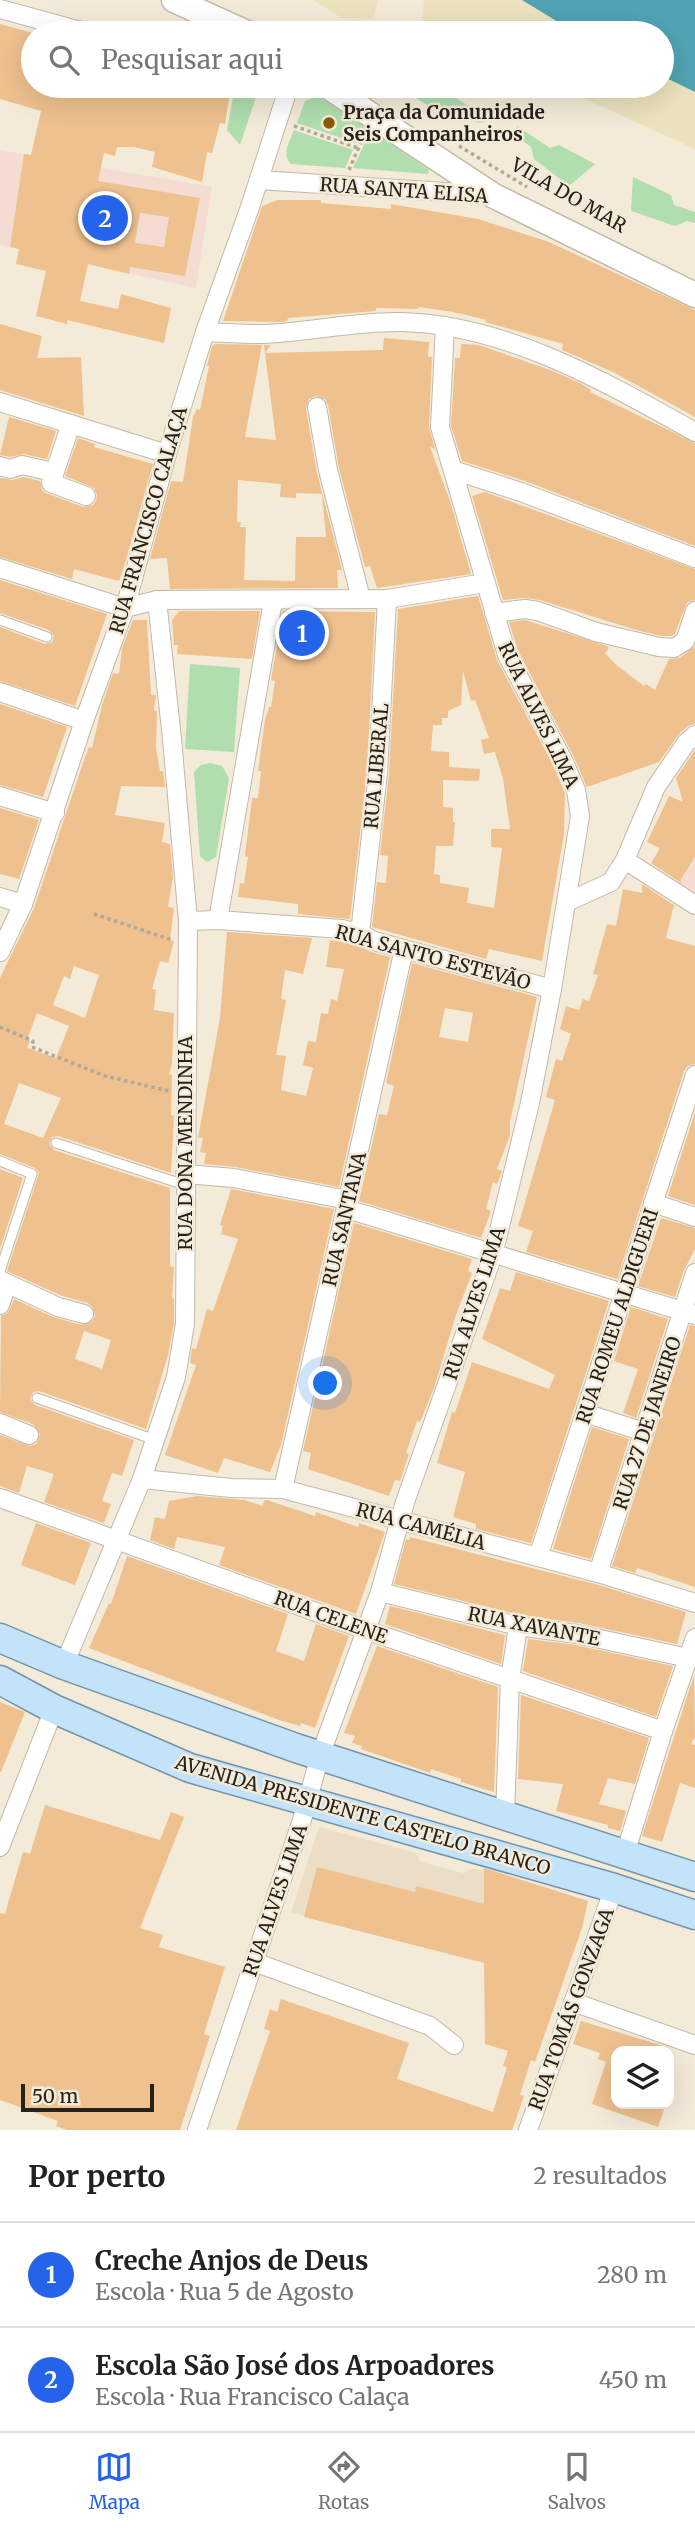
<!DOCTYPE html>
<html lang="pt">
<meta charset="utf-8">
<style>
:root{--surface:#fff;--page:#f2f2f2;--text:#222;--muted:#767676;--line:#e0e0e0;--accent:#2563eb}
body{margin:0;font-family:Merriweather,serif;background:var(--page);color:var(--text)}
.controls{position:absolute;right:21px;bottom:21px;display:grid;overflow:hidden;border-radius:14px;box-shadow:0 7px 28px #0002}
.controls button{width:63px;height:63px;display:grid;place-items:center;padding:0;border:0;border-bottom:2px solid var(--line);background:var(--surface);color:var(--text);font:35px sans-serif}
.scale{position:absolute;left:21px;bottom:18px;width:133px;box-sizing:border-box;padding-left:7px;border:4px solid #25211b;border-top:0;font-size:19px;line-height:24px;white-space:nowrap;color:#25211b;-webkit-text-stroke:5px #f4ead8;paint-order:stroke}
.you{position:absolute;left:326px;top:1384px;width:24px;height:24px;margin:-18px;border:5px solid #fff;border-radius:50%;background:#1a73e8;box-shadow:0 0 0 10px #1a73e833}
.badge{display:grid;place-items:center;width:46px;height:46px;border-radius:50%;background:var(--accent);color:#fff;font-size:23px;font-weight:700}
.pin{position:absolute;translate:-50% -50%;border:4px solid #fff;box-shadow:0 2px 7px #0006}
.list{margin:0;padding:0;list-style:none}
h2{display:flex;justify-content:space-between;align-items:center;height:91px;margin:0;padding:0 28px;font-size:30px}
h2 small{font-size:23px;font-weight:400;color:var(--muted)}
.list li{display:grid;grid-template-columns:46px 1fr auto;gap:21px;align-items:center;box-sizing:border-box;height:105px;padding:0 28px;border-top:2px solid var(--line)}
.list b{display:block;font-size:26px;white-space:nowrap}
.list p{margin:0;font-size:23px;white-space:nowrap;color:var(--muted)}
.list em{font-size:23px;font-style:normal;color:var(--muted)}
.icon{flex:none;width:38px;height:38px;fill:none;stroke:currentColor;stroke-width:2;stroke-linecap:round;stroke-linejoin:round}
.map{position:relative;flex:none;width:695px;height:2130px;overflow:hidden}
.search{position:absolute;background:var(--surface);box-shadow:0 7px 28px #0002;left:21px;right:21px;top:21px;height:77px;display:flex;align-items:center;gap:18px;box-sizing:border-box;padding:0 24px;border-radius:38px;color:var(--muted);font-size:26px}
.sheet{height:301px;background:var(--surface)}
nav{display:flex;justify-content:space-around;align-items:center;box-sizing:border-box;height:98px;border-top:2px solid var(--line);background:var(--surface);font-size:19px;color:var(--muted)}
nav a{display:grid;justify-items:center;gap:4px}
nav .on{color:var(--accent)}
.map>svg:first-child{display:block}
</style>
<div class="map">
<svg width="695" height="2130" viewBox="0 0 695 2130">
<rect width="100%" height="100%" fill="#f4ead8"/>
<!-- built -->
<polygon fill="#ebddc6" points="319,1827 416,1853 421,1862 463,1873 473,1868 484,1871 484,1962 291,1912"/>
<!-- education -->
<g fill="#f4dcd2">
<polygon points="0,150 212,187 196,288 0,245"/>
<polygon points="695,857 695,898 676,886"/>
</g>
<!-- green -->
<g fill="#b0deaf">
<polygon points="417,86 450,86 454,89 456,98 491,120 479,123 464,116 453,120 414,97"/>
<polygon points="234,91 256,97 240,145 227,130"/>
<polygon points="315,97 320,98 365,126 356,143 297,123 305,101"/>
<polygon points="517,126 550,148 559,145 595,164 569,186 534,159 531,147 518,137"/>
<path d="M294,130L353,150L345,168L291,164C281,154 290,141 294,130Z"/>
<polygon points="371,130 429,170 428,174 353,168"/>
<polygon points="633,177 671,195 674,205 695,212 695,223 687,221 675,226 631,211"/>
<polygon points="190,664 240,668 234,752 185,749"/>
<polygon points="210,763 222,766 229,778 216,857 207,862 200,856 194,772 201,765"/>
</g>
<!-- sand -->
<g fill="#ece2bd">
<polygon points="313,0 379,0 372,19 342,18"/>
<polygon points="424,0 522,0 576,33 441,33 422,24"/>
<polygon points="662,76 695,92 695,149 556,86 662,86"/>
</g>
<!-- water -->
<polygon fill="#51a3b4" points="522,0 695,0 695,92 662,76 662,33 576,33"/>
<!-- building -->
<g fill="#eec18f" fill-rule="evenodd">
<path d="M0,24L33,33V86H231L225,124L220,123L212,153L207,152L202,182L152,167L155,152L134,147H117L115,156L104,153L98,181L200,198L185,276L130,267L129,274L88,264L80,301L118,309L121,294L171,308L164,343L67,320V324L36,316L46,271L16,264L19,249L10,247L24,154L31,155L41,111L0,99ZM140,213L169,217L164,247L135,243Z"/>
<polygon points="278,200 321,200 321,203 391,209 391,204 478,219 549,242 695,310 695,417 613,372 562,350 563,344 485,322 486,320 479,318 453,312 419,307 418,309 376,308 376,311 288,318 287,321 280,322 223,321 262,206"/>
<polygon points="0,324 42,336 37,358 81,357 84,416 0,390"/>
<path d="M384,338L429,342L428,357H432L429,427L435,449L430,447L450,501L471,574L377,588L370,566L365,567L339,468L328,405L325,399L316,396L309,399L306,409L317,473L342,570H337L338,588L170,589L167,558L150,559L171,481L183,482L193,417L197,409L200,410L209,366H207L212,346L215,344L262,345L245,437L276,440L264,345H271L265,353L383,350ZM238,480L281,484L280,497L296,498V493L322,494L326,537H296L295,581L244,580L246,527H240L241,522H237Z"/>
<polygon points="461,344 479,345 550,370 580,383 591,390 590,392 695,443 695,546 525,481 462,461 451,426 455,358 460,358"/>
<polygon points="9,417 56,431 47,459 24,454 10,457 0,455"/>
<polygon points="78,438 95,444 94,447 153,464 124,567 119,581 74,569 72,579 0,557 0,478 13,480 23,477 40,481 42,490 46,493 83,507 93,505 96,501 97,495 94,488 65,476"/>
<polygon points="485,492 695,569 695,600 688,602 685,607 675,634 671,636 661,636 636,630 540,600 524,598 503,600 472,496"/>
<polygon points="0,580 107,614 75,706 0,681 0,627 45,644 52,642 54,636 49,630 0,613"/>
<path d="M478,596L497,660L553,765L565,793L564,834L542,961L489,949L486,959L372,927L377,882L386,883L388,856L380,855L389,774L398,609ZM463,671L471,701L475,700L489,738L481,740L484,754L495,752L503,779L510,829H491V847L502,848L494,908L467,903L469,888L440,883V875L434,874L436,846H453L455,822H453V808L443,807V780L479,781L480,769L449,767V752L431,751L433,725H442V718H448V711L461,705Z"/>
<polygon points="260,611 252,659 177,654 178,645 174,645 172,620 179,611"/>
<polygon points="283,611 375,612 367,772 350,919 298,914 298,904 238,897 240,883 244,884 248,857 245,856 252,798 258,798 261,771 258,771 265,720 269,707 271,707 275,681 271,680"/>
<path d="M133,620H147L151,695H156L154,710L157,711L156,748L160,771H163L165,787L121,786L115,815L165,823L162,842L170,844L173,877L168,907L174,908L170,940L174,941L168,963L160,961L152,989L156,990L154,1010L174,1013L172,1064L169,1074L172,1075L171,1115L174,1116L171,1173L58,1136L52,1137L49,1144L54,1150L170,1188V1266L174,1267L172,1298L174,1299V1323L168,1355L146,1429L39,1391L33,1392L30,1399L35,1405L134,1440L122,1476L112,1473L102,1501L111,1504L104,1523L44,1502L54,1474L27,1466L19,1493L0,1486V1435L30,1446L36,1444L40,1434L33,1424L0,1412L1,1316L8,1313L14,1299L53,1317L81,1325L91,1322L95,1316L92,1307L88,1303L62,1296L7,1271L39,1173L35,1168L0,1154V978L34,908L84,760L89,747L92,748L102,705L113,673L119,674L122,648ZM74,966L99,975L85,1018L53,1005L64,976L70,979ZM37,1013L69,1026L56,1058L27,1048L30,1041L27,1040ZM19,1083L61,1098L43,1138L4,1124ZM84,1331L111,1340L102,1369L75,1359Z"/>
<polygon points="525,620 607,646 609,648 605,653 615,664 644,686 646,684 655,690 669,659 680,658 695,646 695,724 688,726 678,735 659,762 587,787 573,755 518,651 509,622"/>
<polygon points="0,704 67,727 43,797 0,785"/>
<polygon points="695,750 695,857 681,879 681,883 651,863 660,848 647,842 669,796 683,802 676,778"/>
<polygon points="0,808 39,820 19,879 0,874"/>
<polygon points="642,884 675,906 673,908 666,938 695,946 695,1064 688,1066 684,1071 617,1279 526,1252 533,1231 518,1226 555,1100 546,1097 556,1059 562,1061 571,1034 560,1029 566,1006 579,1010 583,999 589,1001 598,975 593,974 607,924 616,926 623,889 642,893"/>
<polygon points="227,932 312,938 303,974 285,970 281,999 286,1000 276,1055 286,1056 281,1090 306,1096 313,1068 303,1065 308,1041 316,1042 321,1013 328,1014 331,999 337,1001 344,969 326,967 330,940 356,944 371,952 390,957 339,1187 236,1167 204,1164 206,1153 200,1152 203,1138 198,1138 220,1018"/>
<path d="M412,963L537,997L510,1122V1135L497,1169L502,1171L501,1174L497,1184L493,1182L486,1209L491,1211L481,1238L359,1201L379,1114L387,1115L394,1086L386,1083ZM445,1008L473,1013L468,1042L439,1037Z"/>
<polygon points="695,1112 695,1205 668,1196"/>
<polygon points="0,1169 23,1178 0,1249"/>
<polygon points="231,1189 334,1209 281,1445 270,1472 224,1458 218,1473 165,1455 196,1365 190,1363 192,1348 196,1349 207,1309 213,1311 238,1239 221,1234 223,1226 220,1225"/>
<polygon points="661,1218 695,1228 695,1249 684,1270 675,1297 638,1286"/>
<polygon points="354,1223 472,1259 468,1271 472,1273 456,1315 434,1388 420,1422 417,1421 406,1453 409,1454 400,1481 395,1480 389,1496 308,1469 311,1453 303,1451"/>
<polygon points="516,1272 609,1301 531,1543 476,1529 476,1524 453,1517 465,1472 437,1463 452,1412 455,1413 472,1362 549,1389 555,1375 482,1339 500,1288 510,1291"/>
<polygon points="631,1307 668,1319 636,1418 623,1413 638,1369 614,1361"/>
<polygon points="690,1325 695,1326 695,1587 637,1568 635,1573 612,1566"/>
<polygon points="592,1427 629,1439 591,1559 553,1549"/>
<polygon points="197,1496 244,1500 262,1506 265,1500 267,1500 315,1516 316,1512 358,1527 359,1523 385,1532 356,1614 219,1565 225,1547 177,1537 174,1549 150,1540 155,1517 165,1519 169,1501"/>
<polygon points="36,1523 91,1543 75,1585 21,1565"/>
<polygon points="410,1537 595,1584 686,1612 677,1644 579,1623 520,1615 394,1584 406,1539 409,1540"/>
<polygon points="127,1556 288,1614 276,1651 304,1661 316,1624 349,1636 315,1728 301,1723 300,1726 279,1720 89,1648 109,1603 111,1604"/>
<polygon points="390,1606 505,1635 501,1664 385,1624"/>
<polygon points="528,1639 575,1645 673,1666 656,1717 523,1671"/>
<polygon points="377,1646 498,1687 494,1792 461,1782 461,1779 431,1769 430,1773 361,1749 362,1746 352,1743 355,1736 344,1733"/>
<polygon points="694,1675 695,1737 691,1744 695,1745 695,1788 680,1783 662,1842 642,1836"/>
<polygon points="521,1695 649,1738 635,1784 608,1778 599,1804 626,1811 620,1831 608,1828 608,1825 556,1811 563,1784 518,1779"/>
<polygon points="0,1702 25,1712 1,1772 0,1772"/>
<polygon points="45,1805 160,1840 171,1812 184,1817 140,1928 163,1935 159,1947 225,1967 204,2034 210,2036 180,2130 67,2130 56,2126 58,2121 0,2100 0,1913 5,1914 23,1852 30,1854"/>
<polygon points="317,1867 415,1892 416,1886 484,1904 484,1868 588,1901 582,1928 535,2062 531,2060 520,2095 524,2096 512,2130 236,2130 270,2031 264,2029 270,2009 277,2012 281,1999 409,2043 397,2079 493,2112 507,2067 503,2066 508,2051 485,2044 484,1963 304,1917"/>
<polygon points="581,2021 667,2047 666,2051 616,2051 616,2104 666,2104 658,2127 592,2104 606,2062 598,2059 600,2053 573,2044"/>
</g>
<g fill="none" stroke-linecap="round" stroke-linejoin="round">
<defs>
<g id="lane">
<polyline points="0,620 47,637"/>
<polyline points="56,1143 185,1185"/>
<polyline points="0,1161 32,1174 0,1271"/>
<polyline points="37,1398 155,1440"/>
</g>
<g id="street">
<polyline points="0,9 88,33"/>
<polyline points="259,180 491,195"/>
<path d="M205,332C224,333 244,334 263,334C310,332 356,321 402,322C508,325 605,382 695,432"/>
<polyline points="0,402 167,454"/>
<polyline points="317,407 328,470 361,599"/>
<polyline points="71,424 51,483 86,496"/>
<polyline points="0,466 10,469 22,465 53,472"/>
<polyline points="453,470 521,492 695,558"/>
<polyline points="0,568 125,608 157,600 387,599 485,583"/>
<polyline points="494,613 525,609 538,611 596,632 659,647 674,648 685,641 695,611"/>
<polyline points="0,692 84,721"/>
<polyline points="0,796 55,813"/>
<polyline points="625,860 695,905"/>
<polyline points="0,897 23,904"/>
<polyline points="567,902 611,882 625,860 656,787 686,743 695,735"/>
<polyline points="218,920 273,601"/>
<polyline points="188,921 218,920 342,929 360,933 374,941 552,989"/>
<polyline points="360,933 378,773 387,599"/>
<polyline points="0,952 23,904 84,721 125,608 167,454 205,332 250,207 289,86"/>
<polyline points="185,1174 234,1178 348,1200"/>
<polyline points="653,1203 695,1217"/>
<polyline points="347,1209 695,1315"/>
<polyline points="0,1280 58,1307 84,1314"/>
<polyline points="0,1305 7,1284"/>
<polyline points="585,1413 644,1432"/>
<polyline points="0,1423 29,1435"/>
<polyline points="142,1479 231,1488 283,1489 598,1573 695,1603"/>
<polyline points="283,1489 404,949"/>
<polyline points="0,1498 366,1630 663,1731"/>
<polyline points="538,1557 695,1075"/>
<polyline points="598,1573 695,1273"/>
<polyline points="380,1592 518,1626 577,1634 688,1658"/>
<polyline points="64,1665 142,1479 176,1377 185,1324 188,921 172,739 157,600"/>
<polyline points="505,1815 510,1680 518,1626"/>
<polyline points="0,1847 54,1709"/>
<polyline points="625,1854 663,1731 695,1638"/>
<polyline points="254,1962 430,2026 454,2045"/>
<polyline points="573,2002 695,2045"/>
<polyline points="197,2130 301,1823 320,1756 380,1592 405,1502 493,1255 530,1103 552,989 580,816 576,790 563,760 507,655 440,427 445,326"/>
<polyline points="528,2130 614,1888"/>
</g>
<g id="secondary">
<polyline points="174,0 247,33"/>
<polyline points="327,86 494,196 695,295"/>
</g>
<g id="primary">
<polyline points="0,1638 64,1665 296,1748 695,1877"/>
<polyline points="0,1680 54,1709 190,1768 614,1888 695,1915"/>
</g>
</defs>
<!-- lane casing -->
<use href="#lane" stroke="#c3b9a8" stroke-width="11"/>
<!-- street casing -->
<use href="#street" stroke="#c3b9a8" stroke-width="20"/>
<!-- secondary casing -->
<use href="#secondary" stroke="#c3b9a8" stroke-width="27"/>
<!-- primary casing -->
<use href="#primary" stroke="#7293aa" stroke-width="31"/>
<!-- path -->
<g stroke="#b0a89a" stroke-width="3.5" stroke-dasharray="3.5 3.5" stroke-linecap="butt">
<polyline points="294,126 358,148"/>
<polyline points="459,146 527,187"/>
<polyline points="349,170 364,135"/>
<polyline points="94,914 172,940"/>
<polyline points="0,1027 33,1041 32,1047 105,1076 169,1091"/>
</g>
<!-- lane -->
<use href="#lane" stroke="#fff" stroke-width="9"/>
<!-- street -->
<use href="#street" stroke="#fff" stroke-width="18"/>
<!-- secondary -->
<use href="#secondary" stroke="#fff" stroke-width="24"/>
<!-- primary -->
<use href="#primary" stroke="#c3e3fa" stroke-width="28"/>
</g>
<!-- markers -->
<circle fill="#8a5b00" stroke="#f4ead8" stroke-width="2.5" cx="329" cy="123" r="7"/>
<g text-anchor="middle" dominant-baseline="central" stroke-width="5" stroke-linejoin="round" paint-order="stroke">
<!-- poi labels -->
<g font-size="19" font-weight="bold" fill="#25211b" stroke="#f4ead8" text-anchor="start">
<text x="343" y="112">Praça da Comunidade<tspan x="343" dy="22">Seis Companheiros</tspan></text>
</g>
<!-- street labels -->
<g font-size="19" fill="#25211b" stroke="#f4ead8">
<text transform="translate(404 190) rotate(4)">RUA SANTA ELISA</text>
<text transform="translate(569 195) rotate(30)">VILA DO MAR</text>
<text transform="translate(148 520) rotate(-74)">RUA FRANCISCO CALAÇA</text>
<text transform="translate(539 715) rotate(64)">RUA ALVES LIMA</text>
<text transform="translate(376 766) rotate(-85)">RUA LIBERAL</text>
<text transform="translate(433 957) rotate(15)">RUA SANTO ESTEVÃO</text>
<text transform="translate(185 1143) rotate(-90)">RUA DONA MENDINHA</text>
<text transform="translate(344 1219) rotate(-77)">RUA SANTANA</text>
<text transform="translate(474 1303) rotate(-72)">RUA ALVES LIMA</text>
<text transform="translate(617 1316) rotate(-72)">RUA ROMEU ALDIGUERI</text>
<text transform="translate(647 1423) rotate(-72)">RUA 27 DE JANEIRO</text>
<text transform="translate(421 1526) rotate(15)">RUA CAMÉLIA</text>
<text transform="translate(331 1617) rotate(20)">RUA CELENE</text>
<text transform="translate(534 1626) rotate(11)">RUA XAVANTE</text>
<text transform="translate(363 1815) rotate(16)">AVENIDA PRESIDENTE CASTELO BRANCO</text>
<text transform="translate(275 1900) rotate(-71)">RUA ALVES LIMA</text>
<text transform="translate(571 2009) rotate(-70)">RUA TOMÁS GONZAGA</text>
</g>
</g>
</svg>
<div class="controls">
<button><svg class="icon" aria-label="layers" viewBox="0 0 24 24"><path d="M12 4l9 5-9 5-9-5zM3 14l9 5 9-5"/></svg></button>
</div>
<div class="scale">50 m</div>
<div class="you"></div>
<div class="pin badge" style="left:302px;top:633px">1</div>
<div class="pin badge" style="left:105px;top:218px">2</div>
<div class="search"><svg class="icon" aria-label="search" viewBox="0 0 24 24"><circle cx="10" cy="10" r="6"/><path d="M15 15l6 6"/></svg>Pesquisar aqui</div>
</div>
<section class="sheet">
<h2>Por perto<small>2 resultados</small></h2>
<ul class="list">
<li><span class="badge">1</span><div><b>Creche Anjos de Deus</b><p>Escola · Rua 5 de Agosto</p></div><em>280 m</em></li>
<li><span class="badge">2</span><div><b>Escola São José dos Arpoadores</b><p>Escola · Rua Francisco Calaça</p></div><em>450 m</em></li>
</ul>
</section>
<nav>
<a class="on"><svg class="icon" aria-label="map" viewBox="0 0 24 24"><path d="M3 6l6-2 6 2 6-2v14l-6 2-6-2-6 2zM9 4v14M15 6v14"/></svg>Mapa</a>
<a><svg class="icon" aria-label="directions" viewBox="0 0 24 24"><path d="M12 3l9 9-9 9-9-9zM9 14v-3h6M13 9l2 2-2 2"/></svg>Rotas</a>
<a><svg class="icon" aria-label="saved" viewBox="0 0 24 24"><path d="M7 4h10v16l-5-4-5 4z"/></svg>Salvos</a>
</nav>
